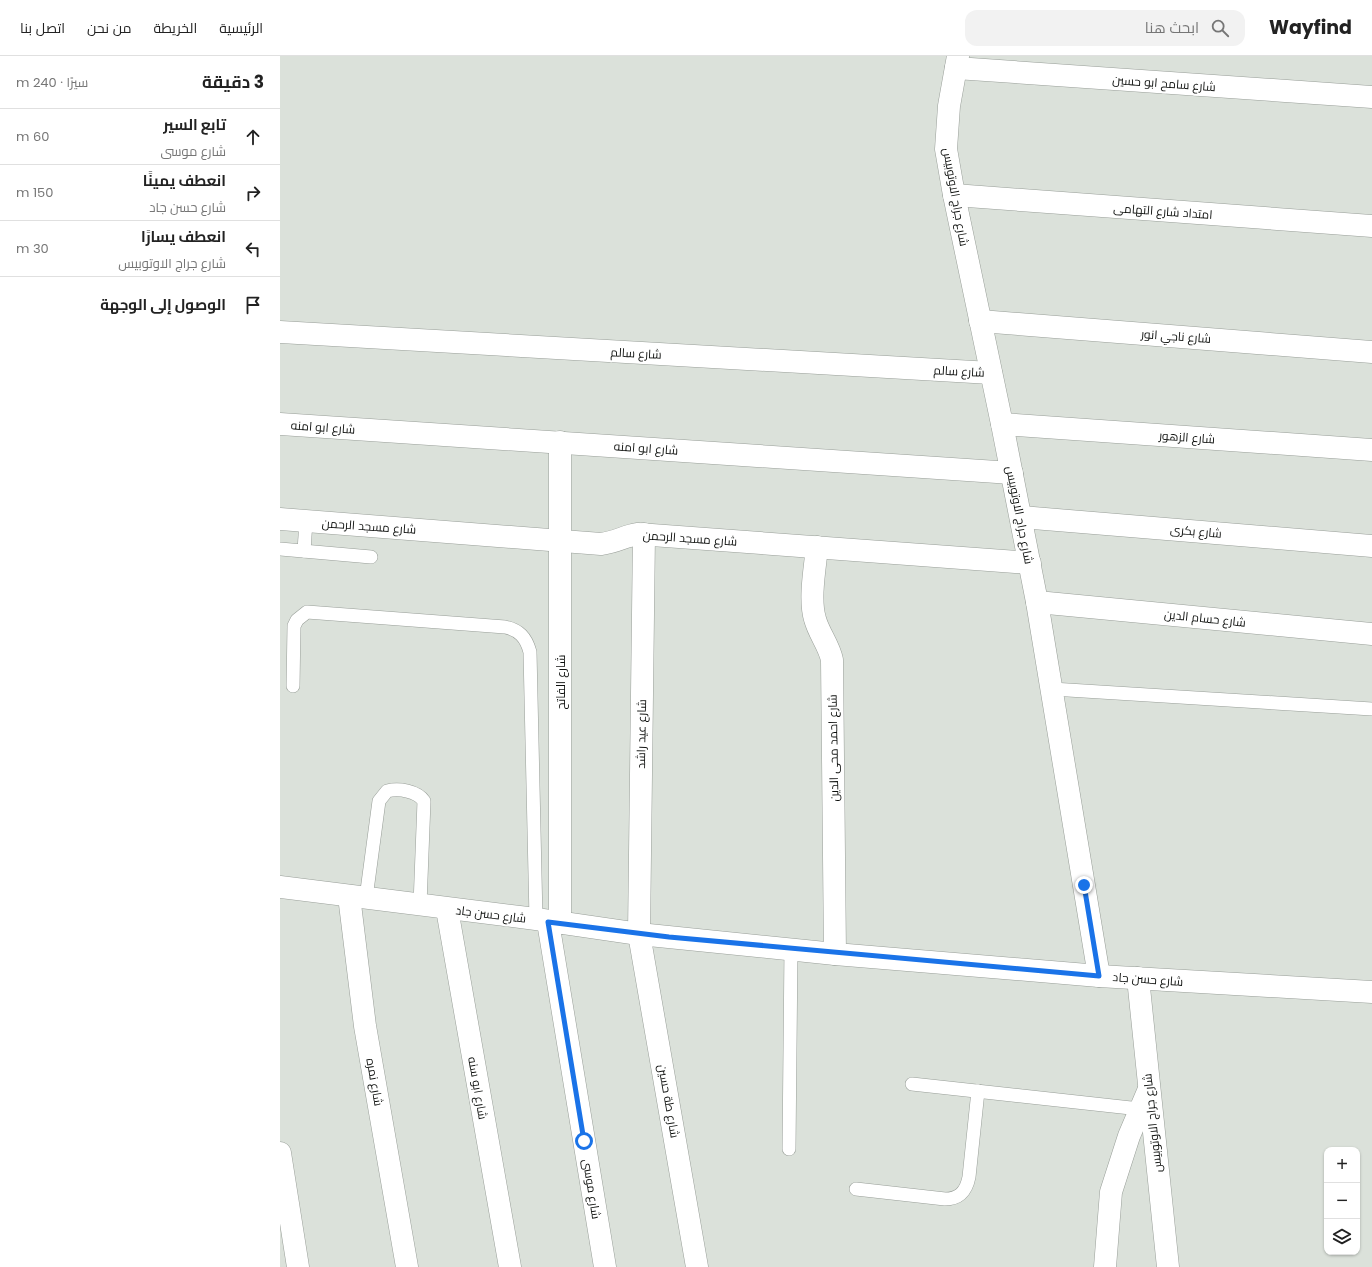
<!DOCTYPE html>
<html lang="ar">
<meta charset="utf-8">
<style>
:root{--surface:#fff;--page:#f2f2f2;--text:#222;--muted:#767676;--line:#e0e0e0}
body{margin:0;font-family:Poppins,Cairo,sans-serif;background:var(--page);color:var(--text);direction:rtl}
.controls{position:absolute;right:12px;bottom:12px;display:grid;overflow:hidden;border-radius:8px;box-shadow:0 1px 3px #0004}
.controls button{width:36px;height:36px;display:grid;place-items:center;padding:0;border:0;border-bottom:1px solid var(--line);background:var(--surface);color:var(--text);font:20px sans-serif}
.stop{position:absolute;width:12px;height:12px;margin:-9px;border:3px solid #1a73e8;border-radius:50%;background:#fff}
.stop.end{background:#1a73e8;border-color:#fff;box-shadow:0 1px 4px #0008}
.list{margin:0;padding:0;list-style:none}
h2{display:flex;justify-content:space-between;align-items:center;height:52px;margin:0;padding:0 16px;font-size:17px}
h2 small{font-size:13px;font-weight:400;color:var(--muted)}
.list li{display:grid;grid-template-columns:26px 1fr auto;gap:12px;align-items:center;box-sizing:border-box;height:56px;padding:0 16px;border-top:1px solid var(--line)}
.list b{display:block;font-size:15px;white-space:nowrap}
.list p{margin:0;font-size:13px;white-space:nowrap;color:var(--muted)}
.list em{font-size:13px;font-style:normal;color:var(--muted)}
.icon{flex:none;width:22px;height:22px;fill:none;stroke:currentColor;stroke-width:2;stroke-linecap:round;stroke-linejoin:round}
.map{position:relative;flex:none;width:1092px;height:1211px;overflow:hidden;direction:ltr}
header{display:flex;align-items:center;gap:24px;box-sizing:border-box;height:56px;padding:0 20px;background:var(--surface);border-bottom:1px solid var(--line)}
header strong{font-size:19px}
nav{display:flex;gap:22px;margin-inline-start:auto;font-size:14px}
.search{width:280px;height:36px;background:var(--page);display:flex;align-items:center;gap:10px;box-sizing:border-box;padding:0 14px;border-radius:12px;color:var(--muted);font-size:15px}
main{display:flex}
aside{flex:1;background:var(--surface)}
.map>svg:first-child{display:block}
</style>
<header>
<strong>Wayfind</strong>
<div class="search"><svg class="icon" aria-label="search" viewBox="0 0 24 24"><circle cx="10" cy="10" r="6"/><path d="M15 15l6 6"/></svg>ابحث هنا</div>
<nav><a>الرئيسية</a><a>الخريطة</a><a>من نحن</a><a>اتصل بنا</a></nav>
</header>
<main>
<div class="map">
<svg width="1092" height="1211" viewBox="0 0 1092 1211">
<rect width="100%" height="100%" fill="#dbe1da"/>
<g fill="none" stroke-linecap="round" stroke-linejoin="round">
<defs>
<g id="service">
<polyline points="0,493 91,501"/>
<polyline points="24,495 26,465"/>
<path d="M13,630L14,570L17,564L27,556L225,571C239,574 246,581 250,596L256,863"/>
<polyline points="772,633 1092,653"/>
<path d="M86,842L99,745L107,735C119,732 137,735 144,745L140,849"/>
<polyline points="632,1028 860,1053"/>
<polyline points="509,1093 511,893"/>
<path d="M576,1133L665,1143C679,1143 686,1136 689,1121L698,1035"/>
</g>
<g id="minor">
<polyline points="676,12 1092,41"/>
<polyline points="674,139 1092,170"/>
<polyline points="700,265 1092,296"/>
<polyline points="0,276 711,317"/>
<polyline points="0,368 732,417"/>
<polyline points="722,368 1092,394"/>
<polyline points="280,386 280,867"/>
<polyline points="741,461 1092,490"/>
<path d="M0,463L321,488C337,486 344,480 358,478L750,507"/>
<polyline points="364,478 359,878 417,1211"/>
<path d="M537,491C535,512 529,543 535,563C539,578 549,589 552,604L555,898"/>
<polyline points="757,546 1092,578"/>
<polyline points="69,840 85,970 127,1211"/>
<polyline points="167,853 230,1211"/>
<polyline points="268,866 325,1211"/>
<polyline points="0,1097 18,1211"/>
<polyline points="825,1211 831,1136 849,1080 869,1033"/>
</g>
<g id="tertiary">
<polyline points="678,0 669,50 666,93 674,139 722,368 757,546 819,920"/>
<polyline points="858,922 888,1211"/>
</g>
<polyline id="secondary" points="0,831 256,863 359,878 555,898 819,920 1092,936"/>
</defs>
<!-- service casing -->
<use href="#service" stroke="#989e98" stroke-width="14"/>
<!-- minor casing -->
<use href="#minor" stroke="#989e98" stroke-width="23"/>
<!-- tertiary casing -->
<use href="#tertiary" stroke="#989e98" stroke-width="23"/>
<!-- secondary casing -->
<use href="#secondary" stroke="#989e98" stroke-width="23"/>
<!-- service -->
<use href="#service" stroke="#fff" stroke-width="13"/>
<!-- minor -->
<use href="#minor" stroke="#fff" stroke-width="22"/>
<!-- tertiary -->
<use href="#tertiary" stroke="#fff" stroke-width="22"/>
<!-- secondary -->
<use href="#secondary" stroke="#fff" stroke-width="22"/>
</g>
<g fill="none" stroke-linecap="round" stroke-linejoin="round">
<!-- route -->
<polyline stroke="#1a73e8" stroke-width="5" points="304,1085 268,866 389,881 819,920 804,829"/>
</g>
<g text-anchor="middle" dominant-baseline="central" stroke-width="4" stroke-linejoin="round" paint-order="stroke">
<!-- street labels -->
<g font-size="12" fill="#0e100e" stroke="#fff">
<text transform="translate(884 27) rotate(4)">شارع سامح ابو حسين</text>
<text transform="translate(676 141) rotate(80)">شارع جراج الاوتوبيس</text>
<text transform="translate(883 155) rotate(4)">امتداد شارع التهامى</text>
<text transform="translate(896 280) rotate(4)">شارع ناجي انور</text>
<text transform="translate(356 297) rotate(3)">شارع سالم</text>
<text transform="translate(679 315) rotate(3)">شارع سالم</text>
<text transform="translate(43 371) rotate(4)">شارع ابو امنه</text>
<text transform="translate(907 381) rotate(4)">شارع الزهور</text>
<text transform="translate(366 392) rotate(4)">شارع ابو امنه</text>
<text transform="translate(740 459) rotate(79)">شارع جراج الاوتوبيس</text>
<text transform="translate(89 470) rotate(4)">شارع مسجد الرحمن</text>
<text transform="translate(916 475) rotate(5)">شارع بكرى</text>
<text transform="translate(410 482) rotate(4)">شارع مسجد الرحمن</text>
<text transform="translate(925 562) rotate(6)">شارع حسام الدين</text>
<text transform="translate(280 626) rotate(-90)">شارع الفاتح</text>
<text transform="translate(361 678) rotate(-89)">شارع عيد راشد</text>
<text transform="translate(553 692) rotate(-91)">شارع احمد محى الدين</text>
<text transform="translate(211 858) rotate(7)">شارع حسن جاد</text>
<text transform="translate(868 923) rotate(4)">شارع حسن جاد</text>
<text transform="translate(95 1026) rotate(80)">شارع نمره</text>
<text transform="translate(198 1032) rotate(80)">شارع ابو سنه</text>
<text transform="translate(389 1045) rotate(80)">شارع طة حسين</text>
<text transform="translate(872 1067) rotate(-96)">شارع جراج الاوتوبيس</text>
<text transform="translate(312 1133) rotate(81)">شارع موسى</text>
</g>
</g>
</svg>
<div class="controls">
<button>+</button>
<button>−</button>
<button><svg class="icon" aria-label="layers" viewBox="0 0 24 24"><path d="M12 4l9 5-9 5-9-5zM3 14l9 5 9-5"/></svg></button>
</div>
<div class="stop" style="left:304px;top:1085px"></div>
<div class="stop end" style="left:804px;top:829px"></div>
</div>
<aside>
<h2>3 دقيقة<small>سيرًا · 240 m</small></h2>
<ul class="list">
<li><svg class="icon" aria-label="ahead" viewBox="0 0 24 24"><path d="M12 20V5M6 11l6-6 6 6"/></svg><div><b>تابع السير</b><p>شارع موسى</p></div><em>60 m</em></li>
<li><svg class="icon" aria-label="right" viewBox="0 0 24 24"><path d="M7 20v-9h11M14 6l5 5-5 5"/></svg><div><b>انعطف يمينًا</b><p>شارع حسن جاد</p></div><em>150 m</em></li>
<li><svg class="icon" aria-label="left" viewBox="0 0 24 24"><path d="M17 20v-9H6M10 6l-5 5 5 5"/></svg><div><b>انعطف يسارًا</b><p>شارع جراج الاوتوبيس</p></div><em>30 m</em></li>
<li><svg class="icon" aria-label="arrive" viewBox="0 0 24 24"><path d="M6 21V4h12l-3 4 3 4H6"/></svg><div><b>الوصول إلى الوجهة</b></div></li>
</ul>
</aside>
</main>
